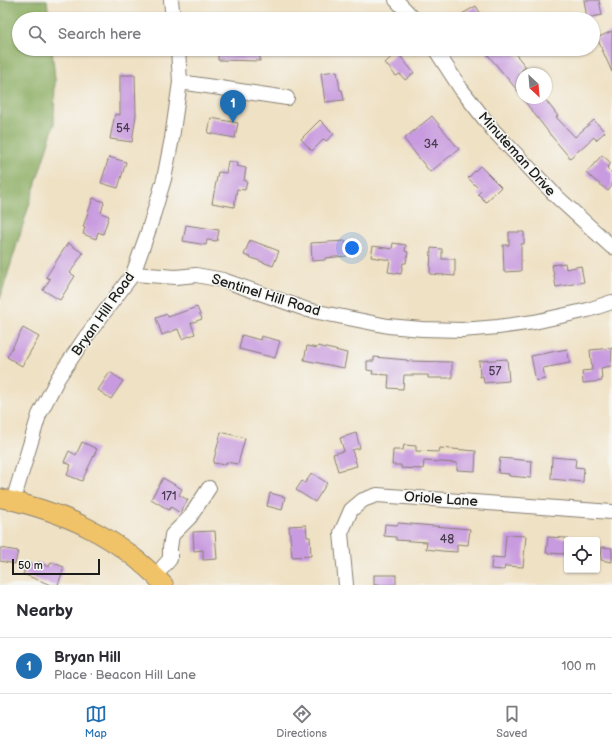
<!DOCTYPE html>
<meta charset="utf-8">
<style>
:root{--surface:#fff;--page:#f2f2f3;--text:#2b2b33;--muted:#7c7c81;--line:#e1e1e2;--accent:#1f6fb2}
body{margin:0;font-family:"Balsamiq Sans",sans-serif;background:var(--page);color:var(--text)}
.controls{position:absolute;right:12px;bottom:12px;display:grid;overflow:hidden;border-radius:4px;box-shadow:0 1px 3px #0004}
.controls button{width:36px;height:36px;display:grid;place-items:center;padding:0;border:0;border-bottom:1px solid var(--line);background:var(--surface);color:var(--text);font:20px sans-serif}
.compass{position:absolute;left:516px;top:68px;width:36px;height:36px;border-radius:50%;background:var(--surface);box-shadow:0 1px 3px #0004;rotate:154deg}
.scale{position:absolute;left:12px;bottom:10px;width:88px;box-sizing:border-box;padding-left:4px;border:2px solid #1c1c1c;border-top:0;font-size:11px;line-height:14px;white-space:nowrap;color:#1c1c1c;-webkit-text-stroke:3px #f6f6f2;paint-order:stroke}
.you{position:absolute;left:352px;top:248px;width:14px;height:14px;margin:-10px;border:3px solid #fff;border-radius:50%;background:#1a73e8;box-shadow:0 0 0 6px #1a73e833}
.badge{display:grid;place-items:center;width:26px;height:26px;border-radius:50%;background:var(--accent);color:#fff;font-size:13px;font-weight:700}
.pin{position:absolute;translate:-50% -33px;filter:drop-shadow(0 1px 2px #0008)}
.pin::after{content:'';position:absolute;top:21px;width:14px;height:12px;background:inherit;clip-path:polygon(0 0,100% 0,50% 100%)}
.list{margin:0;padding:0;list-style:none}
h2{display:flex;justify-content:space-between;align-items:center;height:52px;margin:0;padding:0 16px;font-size:17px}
h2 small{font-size:13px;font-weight:400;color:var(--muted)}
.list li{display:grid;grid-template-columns:26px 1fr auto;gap:12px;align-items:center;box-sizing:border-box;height:56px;padding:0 16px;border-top:1px solid var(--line)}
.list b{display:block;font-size:15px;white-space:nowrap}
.list p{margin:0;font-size:13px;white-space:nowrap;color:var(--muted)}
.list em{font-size:13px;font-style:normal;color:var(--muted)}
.icon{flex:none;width:22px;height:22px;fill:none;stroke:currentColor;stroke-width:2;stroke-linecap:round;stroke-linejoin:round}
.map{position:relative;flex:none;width:612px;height:585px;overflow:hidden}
.search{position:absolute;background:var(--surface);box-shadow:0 1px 3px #0004;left:12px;right:12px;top:12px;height:44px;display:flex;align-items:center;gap:10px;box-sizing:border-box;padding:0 14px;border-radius:22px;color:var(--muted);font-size:15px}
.sheet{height:108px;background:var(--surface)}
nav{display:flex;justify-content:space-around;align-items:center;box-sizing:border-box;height:56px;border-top:1px solid var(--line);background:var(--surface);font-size:11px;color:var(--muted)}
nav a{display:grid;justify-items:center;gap:2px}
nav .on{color:var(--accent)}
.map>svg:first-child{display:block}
</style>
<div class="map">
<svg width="612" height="585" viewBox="0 0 612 585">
<rect width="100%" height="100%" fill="#f6f6f2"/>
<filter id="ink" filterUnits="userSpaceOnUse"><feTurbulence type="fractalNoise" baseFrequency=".025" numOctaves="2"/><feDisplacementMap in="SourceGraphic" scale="8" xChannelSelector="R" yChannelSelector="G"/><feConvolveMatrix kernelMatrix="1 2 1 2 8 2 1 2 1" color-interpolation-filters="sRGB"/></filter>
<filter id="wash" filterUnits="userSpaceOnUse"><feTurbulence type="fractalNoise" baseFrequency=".012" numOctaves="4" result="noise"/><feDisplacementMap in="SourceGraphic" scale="16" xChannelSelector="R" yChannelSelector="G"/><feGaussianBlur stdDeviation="0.9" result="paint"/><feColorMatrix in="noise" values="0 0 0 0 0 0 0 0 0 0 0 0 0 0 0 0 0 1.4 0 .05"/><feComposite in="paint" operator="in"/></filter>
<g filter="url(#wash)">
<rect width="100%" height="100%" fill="#efe1c4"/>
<!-- forest -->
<polygon fill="#8aac61" stroke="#53643e" points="0,0 47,0 49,19 19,19 19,49 52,49 55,79 54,125 0,299"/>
<g id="blocks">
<!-- building -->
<g fill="#c89adf">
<polygon points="584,0 599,0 602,15 587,18"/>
<polygon points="476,6 484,19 453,19"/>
<polygon points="612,31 612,72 597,38"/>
<polygon points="218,49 260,49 260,61 218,60"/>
<polygon points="483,49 505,49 509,54 513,51 526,67 522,70 522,96"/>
<polygon points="397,52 414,73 405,80 400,74 396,76 385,63"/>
<polygon points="337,71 340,90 342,90 344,100 325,102 321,73"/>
<polygon points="120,75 135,75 136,115 132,142 110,139 115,114 120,115"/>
<polygon points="522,98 544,98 558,116 556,117 575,137 594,120 605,132 596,140 594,137 570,158 553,138"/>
<polygon points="432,116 459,149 430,172 404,139"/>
<polygon points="211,118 238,123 235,138 208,133"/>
<polygon points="320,120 334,134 326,141 324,139 312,151 301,139"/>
<polygon points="602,155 611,163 607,168 612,173 612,186 608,191 586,173"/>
<polygon points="109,157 126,162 118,188 101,183"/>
<polygon points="228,161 238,163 237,166 246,168 244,181 247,181 245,190 237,189 234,207 212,203 218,172 226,173"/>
<polygon points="480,166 501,187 486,202 478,194 481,191 468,178"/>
<polygon points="93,198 104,202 101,213 109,216 103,234 98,232 96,239 83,234 85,227 83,227"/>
<polygon points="186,225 219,230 217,241 207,240 206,245 183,241"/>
<polygon points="509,232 524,232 524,244 521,244 521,271 504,272 503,245 509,245"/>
<polygon points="250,240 279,251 273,266 244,255"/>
<polygon points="346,241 347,256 325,258 325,260 312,261 311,243"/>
<polygon points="68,243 83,253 70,273 75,276 60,300 43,290 50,279 46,277"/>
<polygon points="393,243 406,245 405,251 408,252 406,263 403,263 401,274 388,272 390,260 371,257 373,246 392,249"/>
<polygon points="431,248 442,249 442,259 455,259 455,276 430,274"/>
<polygon points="565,263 566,269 581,266 584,282 556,287 552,265"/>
<polygon points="197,307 202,319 191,323 195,334 182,339 178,329 162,335 156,318 167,314 168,317"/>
<polygon points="23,328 39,337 22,366 7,357"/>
<polygon points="242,335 260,340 261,336 280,341 275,358 239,349"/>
<polygon points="307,346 317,348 318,346 347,353 344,368 304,360"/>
<polygon points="612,348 611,366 601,368 602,381 583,383 582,371 592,370 590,350"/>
<polygon points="567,349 570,363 543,368 545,379 536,381 531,356"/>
<polygon points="374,357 407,360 407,361 452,362 452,378 428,378 428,375 404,375 403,389 388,388 389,375 372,374 373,371 367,370 367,361 374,361"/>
<polygon points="507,359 509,381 484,383 483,376 480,377 479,361"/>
<polygon points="110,372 123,381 111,399 98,390"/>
<polygon points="221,432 245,438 238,464 226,462 226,465 213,463"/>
<polygon points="356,433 360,448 352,450 357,466 338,471 333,454 344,451 340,438"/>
<polygon points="82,442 97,449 82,481 67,475 71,465 64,462 69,451 76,455"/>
<polygon points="404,445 416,446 416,451 439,452 440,448 476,451 475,471 457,470 457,463 424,461 423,469 401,468 401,465 392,465 393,450 403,450"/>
<polygon points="552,457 576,459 575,467 584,468 583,482 551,479"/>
<polygon points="500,458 532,461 531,478 509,476 509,474 498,473"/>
<polygon points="312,473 327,483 315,502 296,490 302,481 305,483"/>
<polygon points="163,478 182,489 179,495 188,500 180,513 171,507 169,510 151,499"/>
<polygon points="270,493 285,497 282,510 267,506"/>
<polygon points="398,523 470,529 468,545 457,544 457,552 442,551 426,549 427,542 396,540 396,537 384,536 385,524 397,525"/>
<polygon points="306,525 307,537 310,537 311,556 292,557 289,526"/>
<polygon points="215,531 217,559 203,560 203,550 194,551 193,532"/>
<polygon points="506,535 526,536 523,567 505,566 504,570 491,569 492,557 504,558"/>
<polygon points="548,537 567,538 567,554 546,553"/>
<polygon points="602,547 612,548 612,562 601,560"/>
<polygon points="0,548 18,551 15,564 0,561"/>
<polygon points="38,562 49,567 51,562 64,567 58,585 51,585 23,574 28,563 37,566"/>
<rect x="374" y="575" width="22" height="10"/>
</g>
</g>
</g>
<g filter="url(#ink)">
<use href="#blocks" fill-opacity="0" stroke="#867e70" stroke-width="1"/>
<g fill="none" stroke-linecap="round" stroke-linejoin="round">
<defs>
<g id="minor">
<polyline points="171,0 173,19"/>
<polyline points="396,0 414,19"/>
<polyline points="435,49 461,89 493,130 556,196 612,247"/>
<polyline points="180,82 287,98"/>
<polyline points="133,274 176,277 196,275 223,280 308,310 388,326 422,329 462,330 498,327 534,322 588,310 612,302"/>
<polyline points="13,501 39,415 58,378 85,338 133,274 149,229 164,179 172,138 180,82 178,49"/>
<polyline points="155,576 170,559 170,548 172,535 190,517 209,488"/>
<polyline points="346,585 341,533 351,510 363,500 377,495 612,512"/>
</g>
<path id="major" d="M0,498C65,512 118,536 164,585"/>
</defs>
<!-- minor casing -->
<use href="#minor" stroke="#867e70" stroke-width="16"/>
<!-- major casing -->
<use href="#major" stroke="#867e70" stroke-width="20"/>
<!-- minor -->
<use href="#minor" stroke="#fff" stroke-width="14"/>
<!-- major -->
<use href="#major" stroke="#f1c369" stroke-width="18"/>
</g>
</g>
<g text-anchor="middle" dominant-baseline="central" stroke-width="3" stroke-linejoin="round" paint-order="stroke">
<!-- number labels -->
<g font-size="12" fill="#473c4d">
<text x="123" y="128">54</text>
<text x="431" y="144">34</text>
<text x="495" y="371">57</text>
<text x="169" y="496">171</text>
<text x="447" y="539">48</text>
</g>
<!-- street labels -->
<g font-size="14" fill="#1c1c1c" stroke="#f6f6f2">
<text transform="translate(517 154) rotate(48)">Minuteman Drive</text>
<text transform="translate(266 295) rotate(17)">Sentinel Hill Road</text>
<text transform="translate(103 314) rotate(-55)">Bryan Hill Road</text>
<text transform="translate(441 499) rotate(4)">Oriole Lane</text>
</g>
</g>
</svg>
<div class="controls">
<button><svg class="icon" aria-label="locate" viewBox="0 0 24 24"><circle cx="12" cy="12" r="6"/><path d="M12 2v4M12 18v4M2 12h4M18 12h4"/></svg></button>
</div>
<svg class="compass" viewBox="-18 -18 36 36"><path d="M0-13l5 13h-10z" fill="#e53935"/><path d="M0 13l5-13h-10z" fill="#7c7c81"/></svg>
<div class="scale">50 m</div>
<div class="you"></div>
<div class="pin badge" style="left:233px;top:123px">1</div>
<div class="search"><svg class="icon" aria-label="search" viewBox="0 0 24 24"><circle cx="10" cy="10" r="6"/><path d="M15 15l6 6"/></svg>Search here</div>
</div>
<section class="sheet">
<h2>Nearby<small></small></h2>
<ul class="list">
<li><span class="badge">1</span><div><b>Bryan Hill</b><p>Place · Beacon Hill Lane</p></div><em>100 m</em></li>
</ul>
</section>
<nav>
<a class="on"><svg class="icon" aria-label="map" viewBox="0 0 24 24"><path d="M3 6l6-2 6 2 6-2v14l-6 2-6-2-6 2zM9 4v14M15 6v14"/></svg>Map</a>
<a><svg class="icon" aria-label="directions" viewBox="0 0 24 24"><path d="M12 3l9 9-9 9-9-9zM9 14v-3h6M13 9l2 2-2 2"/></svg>Directions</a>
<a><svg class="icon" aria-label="saved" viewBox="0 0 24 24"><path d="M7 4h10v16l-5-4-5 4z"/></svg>Saved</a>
</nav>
